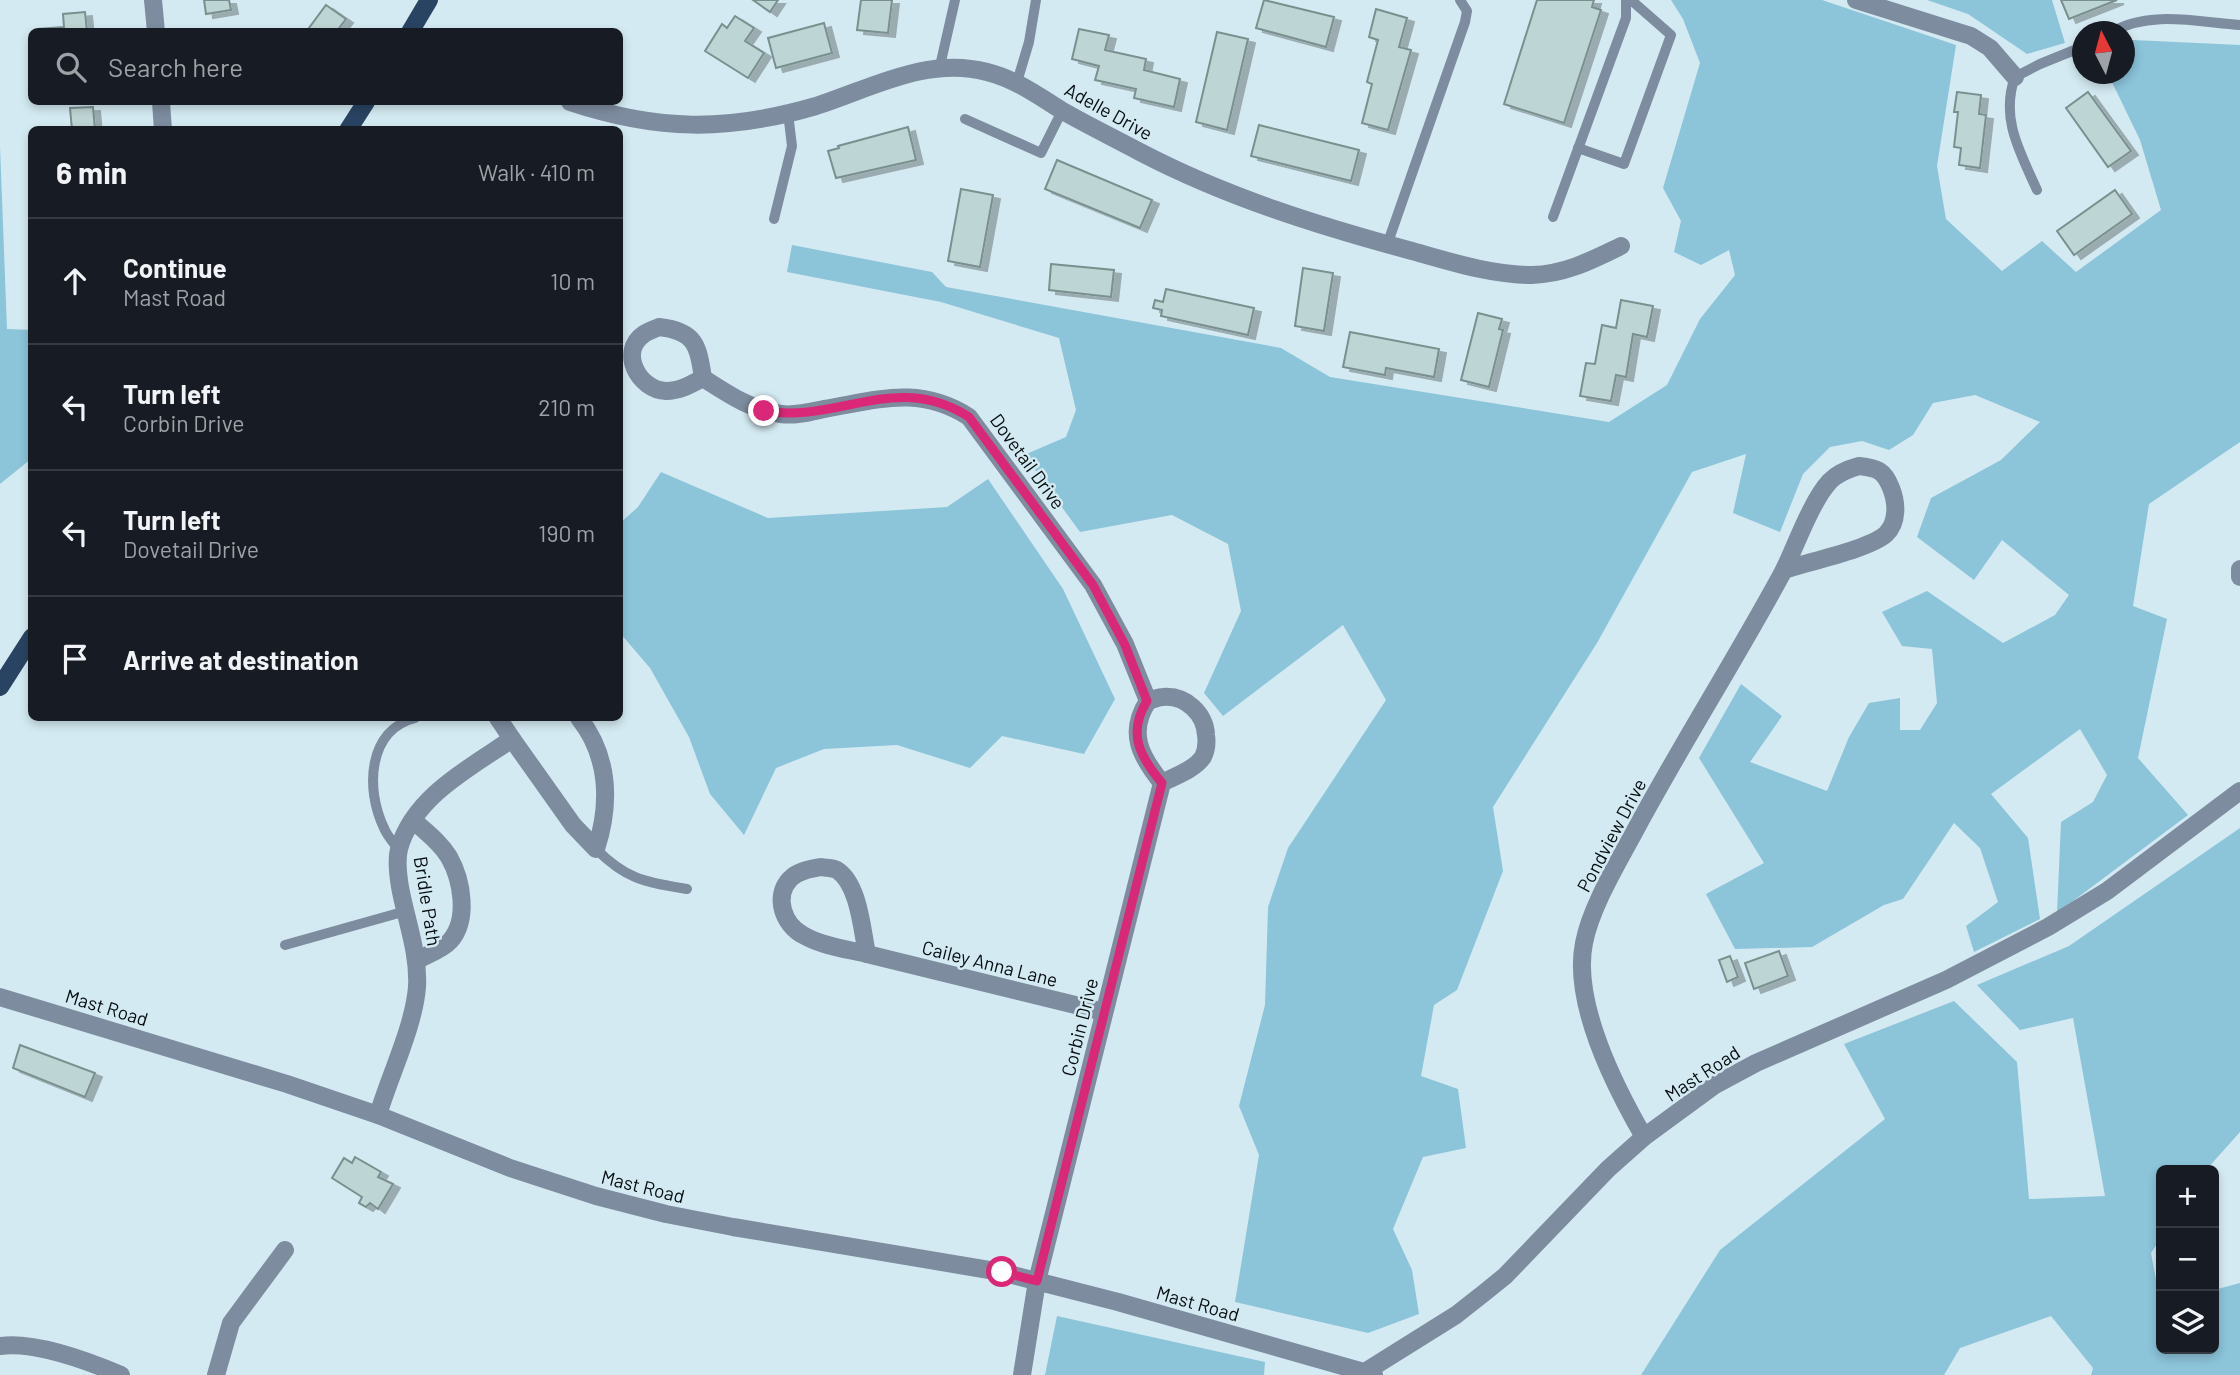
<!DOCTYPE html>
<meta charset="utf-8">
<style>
:root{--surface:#171b24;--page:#20242c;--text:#f1f3f6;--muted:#9ea1a6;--line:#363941}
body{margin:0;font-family:Barlow,sans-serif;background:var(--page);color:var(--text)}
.controls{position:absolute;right:21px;bottom:21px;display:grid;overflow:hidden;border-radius:10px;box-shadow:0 4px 10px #0003}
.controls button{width:63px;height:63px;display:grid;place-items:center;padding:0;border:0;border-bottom:2px solid var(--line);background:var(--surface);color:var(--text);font:35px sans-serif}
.compass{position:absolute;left:2072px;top:21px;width:63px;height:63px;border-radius:50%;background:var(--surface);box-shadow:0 4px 10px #0003;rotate:354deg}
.stop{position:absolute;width:21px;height:21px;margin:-16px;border:5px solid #db2777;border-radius:50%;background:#fff}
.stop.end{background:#db2777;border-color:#fff;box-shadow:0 2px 7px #0008}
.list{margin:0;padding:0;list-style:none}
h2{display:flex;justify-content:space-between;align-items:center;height:91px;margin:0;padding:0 28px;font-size:30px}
h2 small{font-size:23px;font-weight:400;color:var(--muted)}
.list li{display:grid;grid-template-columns:46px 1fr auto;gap:21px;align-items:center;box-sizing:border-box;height:126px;padding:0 28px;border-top:2px solid var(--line)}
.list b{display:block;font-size:26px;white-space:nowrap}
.list p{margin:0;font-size:23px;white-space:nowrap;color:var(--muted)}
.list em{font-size:23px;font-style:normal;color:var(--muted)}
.icon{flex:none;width:38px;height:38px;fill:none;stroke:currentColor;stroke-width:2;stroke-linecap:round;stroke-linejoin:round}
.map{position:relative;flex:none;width:2240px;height:1375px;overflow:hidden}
.search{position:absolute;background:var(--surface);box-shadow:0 4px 10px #0003;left:28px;top:28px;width:595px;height:77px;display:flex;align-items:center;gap:18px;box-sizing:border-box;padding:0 24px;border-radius:10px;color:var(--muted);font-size:26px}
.panel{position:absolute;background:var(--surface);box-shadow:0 4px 10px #0003;left:28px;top:126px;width:595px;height:595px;border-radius:10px}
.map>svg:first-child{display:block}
</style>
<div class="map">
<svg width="2240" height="1375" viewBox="0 0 2240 1375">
<defs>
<filter id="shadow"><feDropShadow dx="7" dy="4" stdDeviation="0" flood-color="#0004"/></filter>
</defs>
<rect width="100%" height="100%" fill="#d4eaf2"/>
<!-- green -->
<g fill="#8cc4da">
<polygon points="1671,0 1822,0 1956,45 1937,166 1946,219 2002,271 2042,241 2076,272 2161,210 2140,140 2108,74 2124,74 2125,44 2133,40 2240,45 2240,442 2149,504 2133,606 2167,619 2138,758 2188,815 2057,913 2061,822 2093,802 2107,775 2080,729 1991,794 2028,838 2040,919 1974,952 1966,926 1998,902 1980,848 1954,823 1903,899 1884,905 1812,947 1735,949 1706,894 1764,863 1699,758 1741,684 1782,716 1750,762 1827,791 1849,737 1869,703 1900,698 1900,730 1920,730 1937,703 1932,649 1902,646 1882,612 1927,591 2003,643 2055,615 2069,595 2002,540 1974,580 1917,537 1931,498 2001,460 2040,422 1975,395 1933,403 1913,435 1889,450 1862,441 1830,447 1803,474 1780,532 1733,513 1746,454 1692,472 1597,643 1493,807 1503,871 1457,990 1434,1005 1421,1076 1458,1089 1466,1148 1423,1157 1393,1229 1412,1270 1419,1314 1368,1333 1235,1302 1259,1155 1239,1106 1265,1005 1268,907 1288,848 1386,700 1343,625 1223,716 1204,693 1241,611 1228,544 1172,515 1080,532 1024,455 1066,437 1076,410 1059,338 941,302 787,272 792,245 932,272 946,287 1281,348 1330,377 1609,422 1667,385 1700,319 1735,275 1729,250 1701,265 1674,252 1681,221 1663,188 1700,63 1683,19"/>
<polygon points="1927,0 2052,0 2065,43 2027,54 1968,14"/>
<polygon points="0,146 7,329 32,330 31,459 0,484"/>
<polygon points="661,472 768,518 947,507 988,479 1063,589 1115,699 1084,754 1002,736 970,768 897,745 824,749 776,768 744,835 710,794 689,737 650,668 620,633 620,523 638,507"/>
<polygon points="2240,828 2240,1132 2206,1170 2161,1170 2161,1238 2151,1253 2161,1306 2161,1349 2214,1349 2214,1290 2240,1283 2240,1375 2091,1375 2093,1368 2051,1316 1960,1348 1944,1375 1641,1375 1720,1250 1885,1119 1844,1044 1954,1001 2017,1062 2029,1199 2105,1196 2073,1018 2020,1030 1977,985 2069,946"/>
<polygon points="1057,1316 1265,1362 1264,1375 1045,1375"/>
</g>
<!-- building -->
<g fill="#bdd5d4" stroke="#7a908f" stroke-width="2" filter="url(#shadow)">
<polygon points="204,0 229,0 231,10 206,14"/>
<polygon points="753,0 778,0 770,12"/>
<polygon points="861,0 892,0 888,33 857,30"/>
<polygon points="1264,0 1334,17 1326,47 1256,28"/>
<polygon points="1537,0 1594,0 1592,7 1601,10 1564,123 1504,104"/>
<polygon points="2061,0 2117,0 2069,19"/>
<polygon points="326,5 346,19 336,32 306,32"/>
<polygon points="1376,9 1407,18 1399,47 1411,50 1388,130 1362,123 1372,84 1367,82 1378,40 1369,37"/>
<polygon points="85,12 87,32 40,32 39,29 64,27 63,14"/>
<polygon points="735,16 754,28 745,41 764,53 748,78 705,51 722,24 727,28"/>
<polygon points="824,23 832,53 776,68 768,38"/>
<polygon points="1079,29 1109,35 1105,50 1146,59 1144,70 1180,79 1174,107 1134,98 1136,89 1095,80 1099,66 1072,59"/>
<polygon points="1217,32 1248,39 1227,130 1196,122"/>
<polygon points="1957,92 1981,95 1979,114 1986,115 1980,168 1959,165 1961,148 1954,147 1958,112 1954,112"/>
<polygon points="2088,92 2131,151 2108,167 2066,108"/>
<polygon points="93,107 95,130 72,130 70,108"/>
<polygon points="1259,125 1359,150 1351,181 1251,156"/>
<polygon points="908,127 916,160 836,178 828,151 839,148 838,146"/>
<polygon points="1057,160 1152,200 1140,228 1045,189"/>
<polygon points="961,189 993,195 980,267 948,261"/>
<polygon points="2115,190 2132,214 2074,255 2057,231"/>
<polygon points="1051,264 1114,270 1111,297 1049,290"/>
<polygon points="1303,268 1333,273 1324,331 1295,326"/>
<polygon points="1166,289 1254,308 1248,335 1161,316 1162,310 1153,308 1155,300 1163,302"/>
<polygon points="1621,300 1653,306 1647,337 1633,334 1626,377 1616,375 1611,401 1580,396 1586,363 1595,364 1602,325 1616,328"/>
<polygon points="1478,313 1502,319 1499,329 1503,330 1489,387 1461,380"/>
<polygon points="1350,332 1439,349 1434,377 1386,368 1385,375 1343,367"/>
<polygon points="1779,951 1788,976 1754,989 1745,963"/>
<polygon points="1730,956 1738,977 1727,982 1719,960"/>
<polygon points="20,1045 95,1073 85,1097 13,1068"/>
<polygon points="355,1157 381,1172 378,1177 393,1184 378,1209 370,1203 366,1207 359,1203 362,1197 332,1178 344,1158 352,1163"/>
</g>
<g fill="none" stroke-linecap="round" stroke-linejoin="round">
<!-- service -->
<g stroke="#7d8c9f" stroke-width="10">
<path d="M2112,32C2149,10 2198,22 2240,25"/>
<polyline points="940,66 955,0"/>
<polyline points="1017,82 1029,42 1036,0"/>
<polyline points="965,119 1041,153 1062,111"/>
<polyline points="1578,148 1624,164 1671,35 1631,0"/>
<path d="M2037,190C2020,152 2000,118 2015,77L2040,64L2082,47"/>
<polyline points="1553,217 1626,18 1626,0"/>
<polyline points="774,219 792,146 788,113"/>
<polyline points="1387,245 1465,22 1467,11 1460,0"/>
<path d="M596,849C627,880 645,882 687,889"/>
<path d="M399,850C394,843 387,836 384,828C365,789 368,730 415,718"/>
<polyline points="285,945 406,911"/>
</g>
<!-- minor -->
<g stroke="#7d8c9f" stroke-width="18">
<polyline points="1856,0 1971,36 1990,48 2015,77"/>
<path d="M570,102C657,131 727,132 816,106C872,88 927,56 987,72C1015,79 1037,95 1061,110C1087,125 1114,138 1140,152C1226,197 1319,226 1412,251C1451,262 1492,275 1532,275C1566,274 1592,260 1621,246"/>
<path d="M659,327C696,331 698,346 703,378C692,384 680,391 666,391C639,390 618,352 644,334C648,331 655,329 659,327Z"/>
<path d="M703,378C728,394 751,410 781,414C795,416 810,412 824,409C878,400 919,385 969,417L1093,585L1125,644L1148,701"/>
<path d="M1859,466C1877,468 1884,470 1891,488C1897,503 1898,522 1886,534C1870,549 1807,562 1784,570C1796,545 1812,500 1830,481C1838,473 1848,469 1859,466Z"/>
<polyline points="2240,569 2240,577"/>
<polyline points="498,718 512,739"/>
<path d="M414,821C426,832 440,842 449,857C462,880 469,920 450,941C442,950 426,955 416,961"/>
<path d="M821,867C826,868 833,868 837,870C859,884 862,930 867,954C846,949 822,946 803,935C784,925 773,897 790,879C798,871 810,869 821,867Z"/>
<polyline points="867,954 1104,1012"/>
<path d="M378,1115C390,1075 414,1026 417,987C419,953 406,920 400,887C398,875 396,861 399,849C413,797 471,767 512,739L573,825L596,849C611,803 609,756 579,718"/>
<path d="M1644,1137C1615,1087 1572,1002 1584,943C1591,906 1619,861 1637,827C1684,740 1737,657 1784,570"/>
<path d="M0,1346C36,1341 88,1361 121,1375"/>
<polyline points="1365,1372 1456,1315 1484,1293 1505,1276 1608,1169 1644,1137 1715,1085 1756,1063 1946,980 2048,927 2107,891 2240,791"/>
<polyline points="216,1375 231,1323 285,1250"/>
<path d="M1022,1375L1037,1281L1162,783C1141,757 1127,733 1148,701C1152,700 1158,697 1163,697C1186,695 1205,714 1206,735C1207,742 1206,751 1203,757C1194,770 1175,776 1162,783"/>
</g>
<!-- tertiary -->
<g stroke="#7d8c9f" stroke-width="18">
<polyline points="153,0 156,32"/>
<polyline points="161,102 163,130"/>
<polyline points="0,997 287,1084 378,1115 510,1168 596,1196 666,1214 733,1227 1001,1272 1118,1302 1374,1375"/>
</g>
<!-- primary -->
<g stroke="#294462" stroke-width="18">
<polyline points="410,32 429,0"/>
<polyline points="348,130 366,102"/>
<polyline points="0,687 32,637"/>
</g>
</g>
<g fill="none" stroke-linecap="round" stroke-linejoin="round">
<!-- route -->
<path stroke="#db2777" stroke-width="9" d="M764,411C839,424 896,370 969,417L1093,585L1125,645L1147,701C1127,733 1140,757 1162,783L1037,1281L1002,1272"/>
</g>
<g text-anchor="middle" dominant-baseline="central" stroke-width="5" stroke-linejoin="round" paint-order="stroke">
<!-- street labels -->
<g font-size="19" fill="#060d10" stroke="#d4eaf2">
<text transform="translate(1109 111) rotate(29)">Adelle Drive</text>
<text transform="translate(1028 461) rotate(54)">Dovetail Drive</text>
<text transform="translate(1611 835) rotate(-62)">Pondview Drive</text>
<text transform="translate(428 901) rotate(81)">Bridle Path</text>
<text transform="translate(990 963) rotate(14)">Cailey Anna Lane</text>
<text transform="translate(107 1007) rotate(17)">Mast Road</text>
<text transform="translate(1079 1027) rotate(-76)">Corbin Drive</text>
<text transform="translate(1702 1073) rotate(-33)">Mast Road</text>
<text transform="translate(643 1186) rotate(14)">Mast Road</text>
<text transform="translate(1198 1303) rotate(16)">Mast Road</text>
</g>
</g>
</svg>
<div class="controls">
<button>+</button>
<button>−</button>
<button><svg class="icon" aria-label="layers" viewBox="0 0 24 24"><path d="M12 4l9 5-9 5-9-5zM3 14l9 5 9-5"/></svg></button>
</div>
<svg class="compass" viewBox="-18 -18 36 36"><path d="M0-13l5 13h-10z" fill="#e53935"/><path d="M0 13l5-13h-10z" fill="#9ea1a6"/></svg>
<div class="stop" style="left:1002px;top:1272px"></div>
<div class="stop end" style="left:764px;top:411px"></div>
<div class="search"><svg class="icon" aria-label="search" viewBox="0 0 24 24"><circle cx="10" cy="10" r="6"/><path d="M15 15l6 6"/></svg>Search here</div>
<section class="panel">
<h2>6 min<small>Walk · 410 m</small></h2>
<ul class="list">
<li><svg class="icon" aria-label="ahead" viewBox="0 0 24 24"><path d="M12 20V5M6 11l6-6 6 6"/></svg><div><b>Continue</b><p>Mast Road</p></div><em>10 m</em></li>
<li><svg class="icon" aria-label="left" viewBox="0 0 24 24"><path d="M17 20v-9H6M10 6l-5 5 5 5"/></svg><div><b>Turn left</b><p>Corbin Drive</p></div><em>210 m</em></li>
<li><svg class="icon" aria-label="left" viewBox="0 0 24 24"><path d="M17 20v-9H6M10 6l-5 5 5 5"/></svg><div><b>Turn left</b><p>Dovetail Drive</p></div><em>190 m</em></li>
<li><svg class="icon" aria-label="arrive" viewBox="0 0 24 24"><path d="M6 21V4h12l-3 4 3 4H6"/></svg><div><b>Arrive at destination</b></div></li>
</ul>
</section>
</div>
